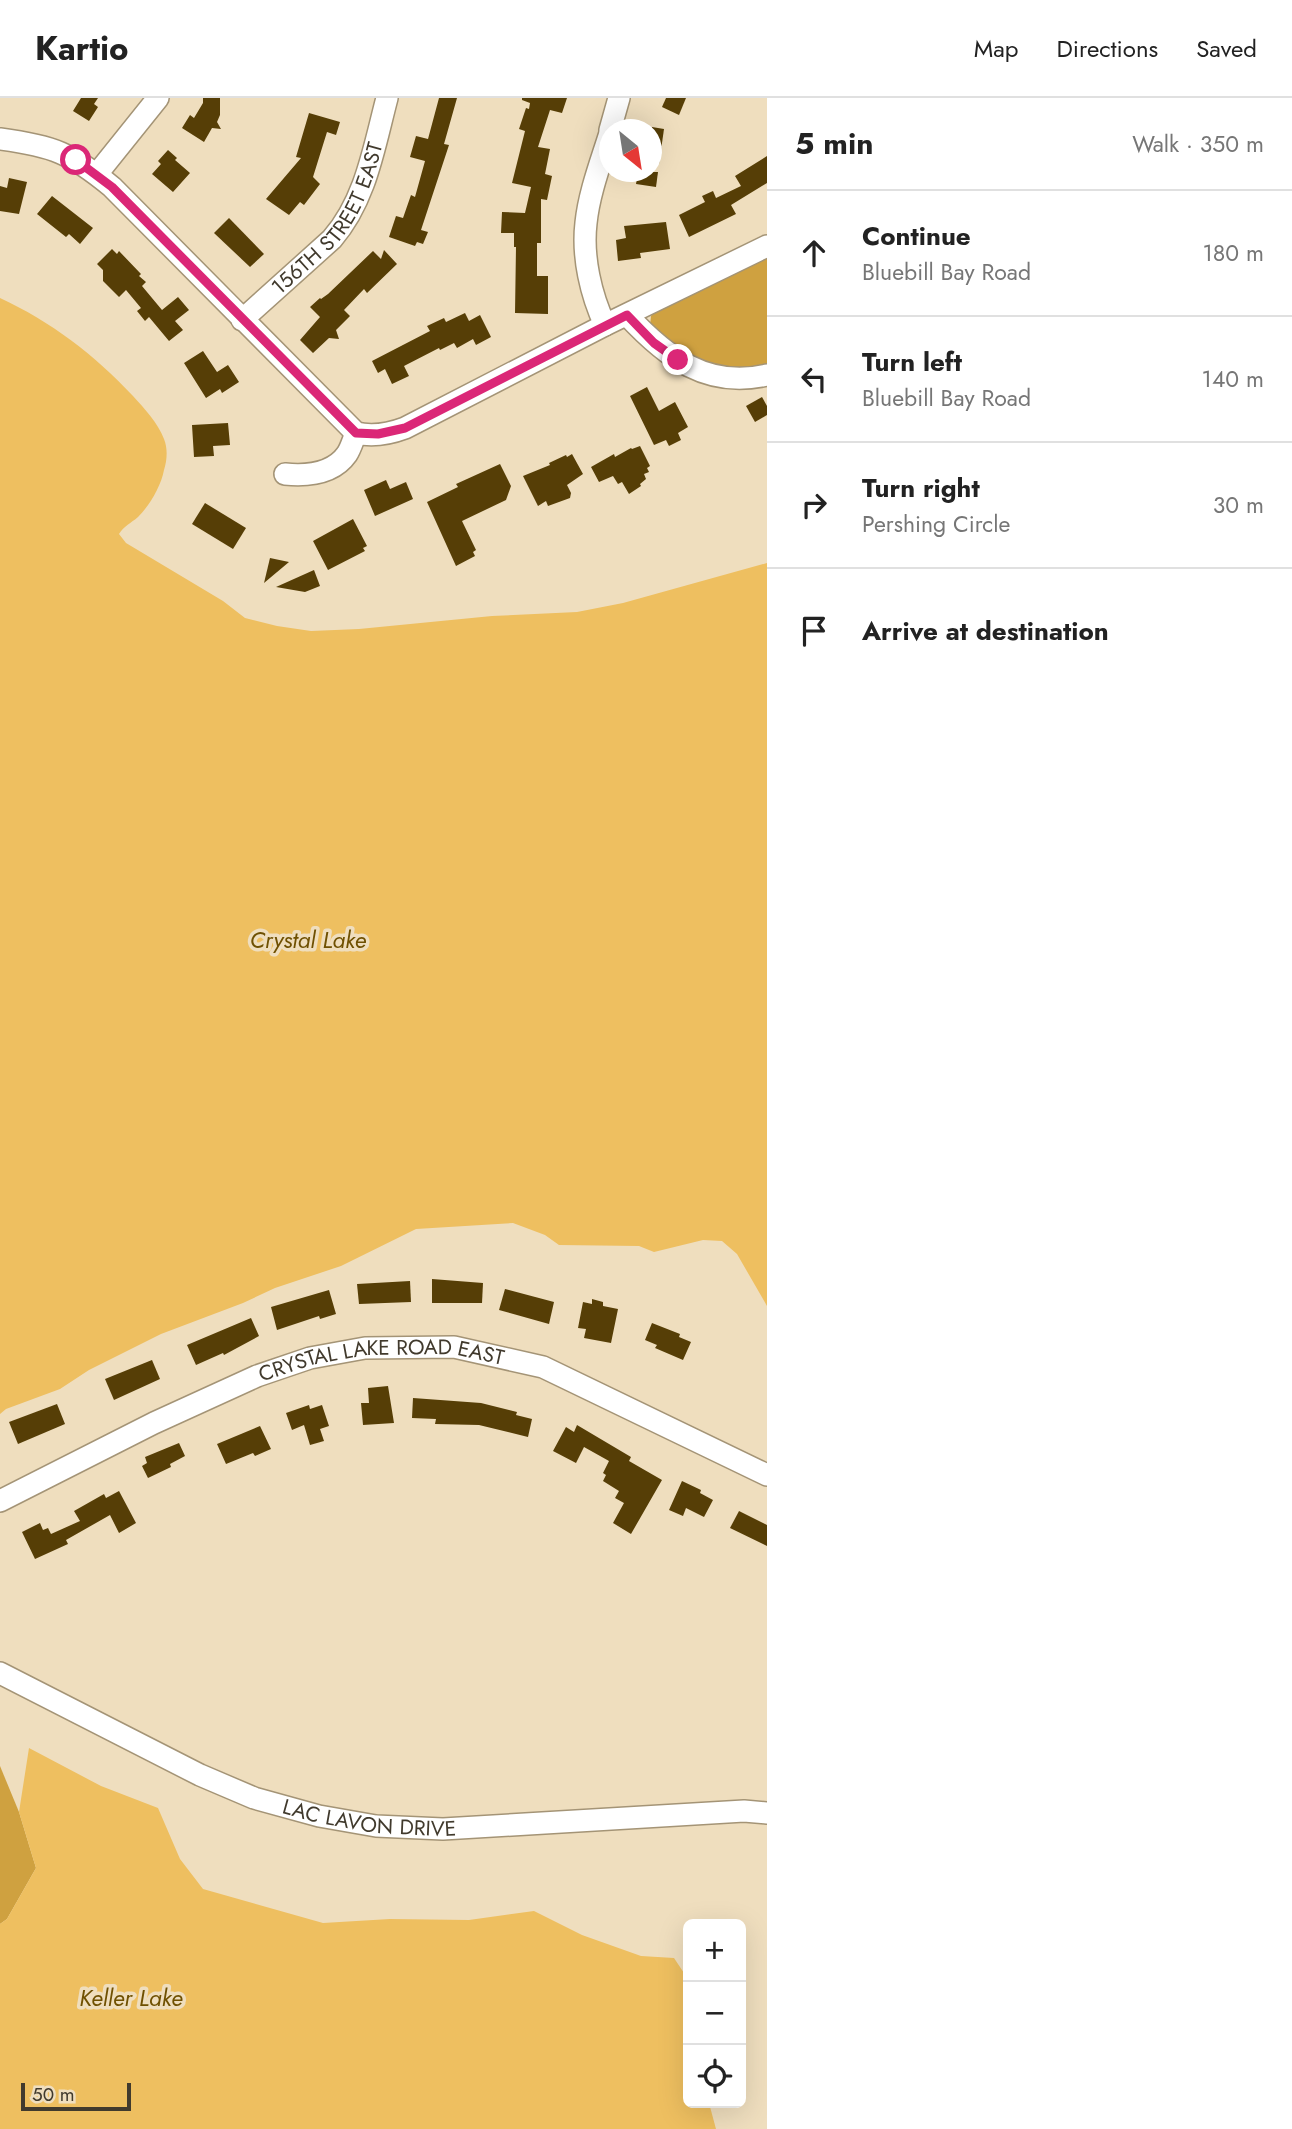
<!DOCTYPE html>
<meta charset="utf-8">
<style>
:root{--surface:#fff;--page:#f2f2f2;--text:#222;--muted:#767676;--line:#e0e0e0}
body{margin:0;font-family:Jost,sans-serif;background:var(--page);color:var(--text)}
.controls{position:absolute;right:21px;bottom:21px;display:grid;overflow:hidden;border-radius:10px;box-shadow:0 7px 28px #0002}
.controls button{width:63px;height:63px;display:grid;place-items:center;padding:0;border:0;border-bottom:2px solid var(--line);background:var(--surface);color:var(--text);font:35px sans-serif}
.compass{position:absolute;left:599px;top:21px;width:63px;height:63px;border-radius:50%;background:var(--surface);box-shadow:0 7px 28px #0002;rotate:150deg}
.scale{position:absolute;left:21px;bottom:18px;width:110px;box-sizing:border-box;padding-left:7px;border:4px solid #413a2d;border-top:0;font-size:19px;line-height:24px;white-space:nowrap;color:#413a2d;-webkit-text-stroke:5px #efdebe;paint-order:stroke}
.stop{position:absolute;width:21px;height:21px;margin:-16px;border:5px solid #db2777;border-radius:50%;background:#fff}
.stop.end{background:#db2777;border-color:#fff;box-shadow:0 2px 7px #0008}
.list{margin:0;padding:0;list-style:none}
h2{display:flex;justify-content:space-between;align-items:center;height:91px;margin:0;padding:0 28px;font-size:30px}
h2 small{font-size:23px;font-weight:400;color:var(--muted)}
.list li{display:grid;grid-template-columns:46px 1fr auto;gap:21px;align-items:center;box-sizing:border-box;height:126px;padding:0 28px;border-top:2px solid var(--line)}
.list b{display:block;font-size:26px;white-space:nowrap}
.list p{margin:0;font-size:23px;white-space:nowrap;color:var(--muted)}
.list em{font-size:23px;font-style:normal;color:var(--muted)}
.icon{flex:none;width:38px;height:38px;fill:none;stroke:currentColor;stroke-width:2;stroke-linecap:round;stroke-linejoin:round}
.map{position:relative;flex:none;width:767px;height:2031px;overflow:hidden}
header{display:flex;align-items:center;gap:42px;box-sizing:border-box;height:98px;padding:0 35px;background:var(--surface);border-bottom:2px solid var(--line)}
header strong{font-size:33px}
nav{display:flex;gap:38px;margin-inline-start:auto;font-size:24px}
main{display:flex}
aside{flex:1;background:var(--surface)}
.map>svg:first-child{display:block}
</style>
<header>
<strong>Kartio</strong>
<nav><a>Map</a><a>Directions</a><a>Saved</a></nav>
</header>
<main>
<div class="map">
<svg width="767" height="2031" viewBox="0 0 767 2031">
<rect width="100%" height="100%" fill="#efdebe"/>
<!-- forest -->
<g fill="#cfa140">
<polygon points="767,157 767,270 725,273 682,257 650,228 651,218 655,213"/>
<polygon points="0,1668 19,1714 36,1770 7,1821 0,1826"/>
</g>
<!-- water -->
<g fill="#eebf60">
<path d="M0,200C50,223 95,257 133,298C144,310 158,325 164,341C168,351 167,362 164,372C161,388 150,407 138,419C131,425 124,428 119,436L126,445L223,503L245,520L277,528L311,533L359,531L492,518L577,514L623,505L767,465V1208L737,1156L722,1143L703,1142L654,1154L639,1148L559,1147L545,1137L513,1125L416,1131L341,1168L275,1190L243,1205L161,1236L89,1272L60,1291L6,1311L0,1316Z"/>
<polygon points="29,1650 101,1688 158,1710 180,1761 203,1791 323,1825 390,1821 469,1822 534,1813 582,1837 641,1858 674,1860 688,1881 688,2005 709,2005 716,2031 0,2031 0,1826 7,1821 36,1770 19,1714"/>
</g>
<!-- building -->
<g fill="#563e06">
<polygon points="81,0 98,0 94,6 98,9 89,23 73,13"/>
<polygon points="203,0 220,0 220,17 217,24 221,31 212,30 204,44 182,30 190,17 194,20 203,5"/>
<polygon points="439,0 457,0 444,46 449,47 421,132 428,134 423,146 417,144 415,148 389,139 396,118 403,120 411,97 415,99 425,63 410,59 416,38 428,41"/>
<polygon points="522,0 567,0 562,15 550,12 538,49 550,51 545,76 552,78 547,102 541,101 541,145 537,145 537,178 548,178 548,216 515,215 516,149 514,149 514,135 501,135 502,114 525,115 531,89 512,85 525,33 519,31 526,10 529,11 530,5 522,2"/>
<polygon points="666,0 686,0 679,17 662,9"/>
<polygon points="309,15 340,24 336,37 327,34 313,79 320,86 304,107 300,104 289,117 266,101 301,60 296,59"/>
<polygon points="652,29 664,31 659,66 652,65"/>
<polygon points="168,52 177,60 175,62 190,75 173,94 152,76 161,66 158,63"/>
<polygon points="767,58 767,85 731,107 736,116 689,139 679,117 705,104 702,98 713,93 716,100 741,88 735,78"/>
<polygon points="638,74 658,74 656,89 636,86"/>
<polygon points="9,80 27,84 19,116 0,113 0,88 7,90"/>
<polygon points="52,98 93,130 80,146 69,136 66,139 37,116"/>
<polygon points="229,120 264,156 250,169 214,135"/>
<polygon points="666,124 670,151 640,155 641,160 618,163 616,142 626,140 624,128"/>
<polygon points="112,151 117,156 119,153 141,176 139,178 146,184 142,188 162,212 178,199 189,212 175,223 183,232 169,243 149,219 145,223 137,213 141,210 126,192 119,199 103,183 103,172 97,166"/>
<polygon points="384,152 397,166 367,195 364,191 344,212 350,218 336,232 339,241 329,240 313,255 300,242 320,219 310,209 320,200 321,201 328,196 373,153 381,161"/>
<polygon points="465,215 469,223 480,217 491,239 476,247 473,241 457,250 454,245 440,252 439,250 404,268 409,278 392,286 385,271 378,275 372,263 430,233 427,228 444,220 446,224"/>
<polygon points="203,253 217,274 228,267 239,284 222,295 220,291 206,300 184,265"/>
<polygon points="647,289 659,313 675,304 688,329 678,335 681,342 669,348 666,342 654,347 630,298"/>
<polygon points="762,299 767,308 767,317 755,324 746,308"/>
<polygon points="228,325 230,347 213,348 214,358 194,359 192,327"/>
<polygon points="640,348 650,368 647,370 649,374 644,376 646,381 640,386 641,388 629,396 622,384 618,386 613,378 599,384 591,369 614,356 615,359 631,350 632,351"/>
<polygon points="572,356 583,376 567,387 571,395 570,400 548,408 546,403 538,408 523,378 550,367 549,365 566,357 567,359"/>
<polygon points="500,366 511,388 506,402 462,423 476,452 473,454 475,458 456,468 427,404 458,389 456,386"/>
<polygon points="386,382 390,391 406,384 413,401 375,418 364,392"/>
<polygon points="205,405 246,430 233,451 192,426"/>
<polygon points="353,421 367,448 363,450 365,453 328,472 313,443"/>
<polygon points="270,460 289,464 264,485"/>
<polygon points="314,472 320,488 305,494 276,489"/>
<polygon points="432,1181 483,1185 482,1205 432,1205"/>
<polygon points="410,1183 411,1204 359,1206 357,1186"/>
<polygon points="505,1191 554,1204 549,1226 499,1212"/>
<polygon points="329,1192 336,1216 320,1221 319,1218 277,1232 271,1209"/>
<polygon points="592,1201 603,1204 603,1208 618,1211 611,1245 584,1240 586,1231 578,1230 583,1204 592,1206"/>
<polygon points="251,1220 259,1238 224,1257 223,1255 196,1267 187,1247"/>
<polygon points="652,1225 680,1236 679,1239 691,1244 683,1262 655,1250 657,1247 645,1242"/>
<polygon points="152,1262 160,1281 114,1302 105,1281"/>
<polygon points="388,1288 394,1325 363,1327 361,1305 369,1305 368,1290"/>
<polygon points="413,1300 481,1305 517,1314 516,1317 532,1321 528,1339 479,1327 435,1326 436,1321 412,1320"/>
<polygon points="57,1306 65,1326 18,1346 9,1324"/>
<polygon points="309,1307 310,1311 322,1307 329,1328 320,1331 324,1343 310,1347 304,1327 292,1332 286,1315"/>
<polygon points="577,1327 631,1359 629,1363 662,1382 631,1436 613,1425 624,1405 615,1400 619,1393 603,1383 606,1377 603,1375 609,1363 584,1349 576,1365 553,1353 566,1329 574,1334"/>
<polygon points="260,1328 271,1351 255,1358 253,1355 226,1366 217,1346"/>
<polygon points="179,1345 185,1358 170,1366 171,1369 148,1380 142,1368 147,1365 145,1359"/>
<polygon points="682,1383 701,1392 700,1395 713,1402 704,1419 686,1410 683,1418 669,1412"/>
<polygon points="119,1393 136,1425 119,1435 110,1417 66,1442 68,1446 35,1461 22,1434 40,1425 43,1432 48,1430 51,1436 80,1423 74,1413 104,1396 106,1400"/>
<polygon points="739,1413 767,1427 767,1448 730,1430"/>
</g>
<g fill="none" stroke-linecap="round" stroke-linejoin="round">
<defs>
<g id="minor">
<polyline points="610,32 619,0"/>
<path d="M0,41C53,48 71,55 112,89L356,335C373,339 389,336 405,330L605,227L767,148"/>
<polyline points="97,76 158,0"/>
<path d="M627,217C666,259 707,291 767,277"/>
<path id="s1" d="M242,222L332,141C366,102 374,49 387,0"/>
<path d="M605,227C591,197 582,159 586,125C589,95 601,64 610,35"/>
<path d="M285,376C306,378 333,376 347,356C351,350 353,342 356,335"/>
<path id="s2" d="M0,1403L154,1325L257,1278L310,1260L365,1250L454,1249L543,1269L767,1377"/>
<path id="s3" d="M0,1575L200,1677L254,1700L319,1718L376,1728L443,1731L744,1713L767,1715"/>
</g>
</defs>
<!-- minor casing -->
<use href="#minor" stroke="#a49476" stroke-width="24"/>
<!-- minor -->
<use href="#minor" stroke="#fff" stroke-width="21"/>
</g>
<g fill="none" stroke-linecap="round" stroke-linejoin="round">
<!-- route -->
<polyline stroke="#db2777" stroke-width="9" points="76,62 112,89 356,335 378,336 405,330 627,217 654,245 678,262"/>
</g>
<g text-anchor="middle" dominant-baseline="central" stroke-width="7" stroke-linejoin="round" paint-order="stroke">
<!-- street labels -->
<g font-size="21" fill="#413a2d" stroke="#efdebe">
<text stroke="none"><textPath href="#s1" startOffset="136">156TH STREET EAST</textPath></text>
<text stroke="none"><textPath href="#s2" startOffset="413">CRYSTAL LAKE ROAD EAST</textPath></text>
<text stroke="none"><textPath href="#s3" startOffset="401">LAC LAVON DRIVE</textPath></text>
</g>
<!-- water labels -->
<g font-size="23" font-style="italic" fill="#6f5001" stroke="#efdebe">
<text x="308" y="842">Crystal Lake</text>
<text x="131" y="1900">Keller Lake</text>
</g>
</g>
</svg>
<div class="controls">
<button>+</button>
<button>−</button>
<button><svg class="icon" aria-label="locate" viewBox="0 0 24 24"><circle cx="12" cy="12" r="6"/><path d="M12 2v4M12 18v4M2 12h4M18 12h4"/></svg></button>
</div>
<svg class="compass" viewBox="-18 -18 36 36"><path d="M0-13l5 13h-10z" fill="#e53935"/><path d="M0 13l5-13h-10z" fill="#767676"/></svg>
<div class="scale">50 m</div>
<div class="stop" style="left:76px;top:62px"></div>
<div class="stop end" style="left:678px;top:262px"></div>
</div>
<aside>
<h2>5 min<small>Walk · 350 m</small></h2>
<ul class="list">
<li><svg class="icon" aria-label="ahead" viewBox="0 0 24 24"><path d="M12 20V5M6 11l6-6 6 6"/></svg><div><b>Continue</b><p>Bluebill Bay Road</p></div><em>180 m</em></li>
<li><svg class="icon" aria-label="left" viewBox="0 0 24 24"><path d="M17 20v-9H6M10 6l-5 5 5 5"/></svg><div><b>Turn left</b><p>Bluebill Bay Road</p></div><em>140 m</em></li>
<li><svg class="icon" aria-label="right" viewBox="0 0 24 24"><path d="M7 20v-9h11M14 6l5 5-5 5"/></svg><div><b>Turn right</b><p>Pershing Circle</p></div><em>30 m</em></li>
<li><svg class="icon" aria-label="arrive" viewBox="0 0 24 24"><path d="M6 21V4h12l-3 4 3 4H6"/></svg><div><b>Arrive at destination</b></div></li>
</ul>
</aside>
</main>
